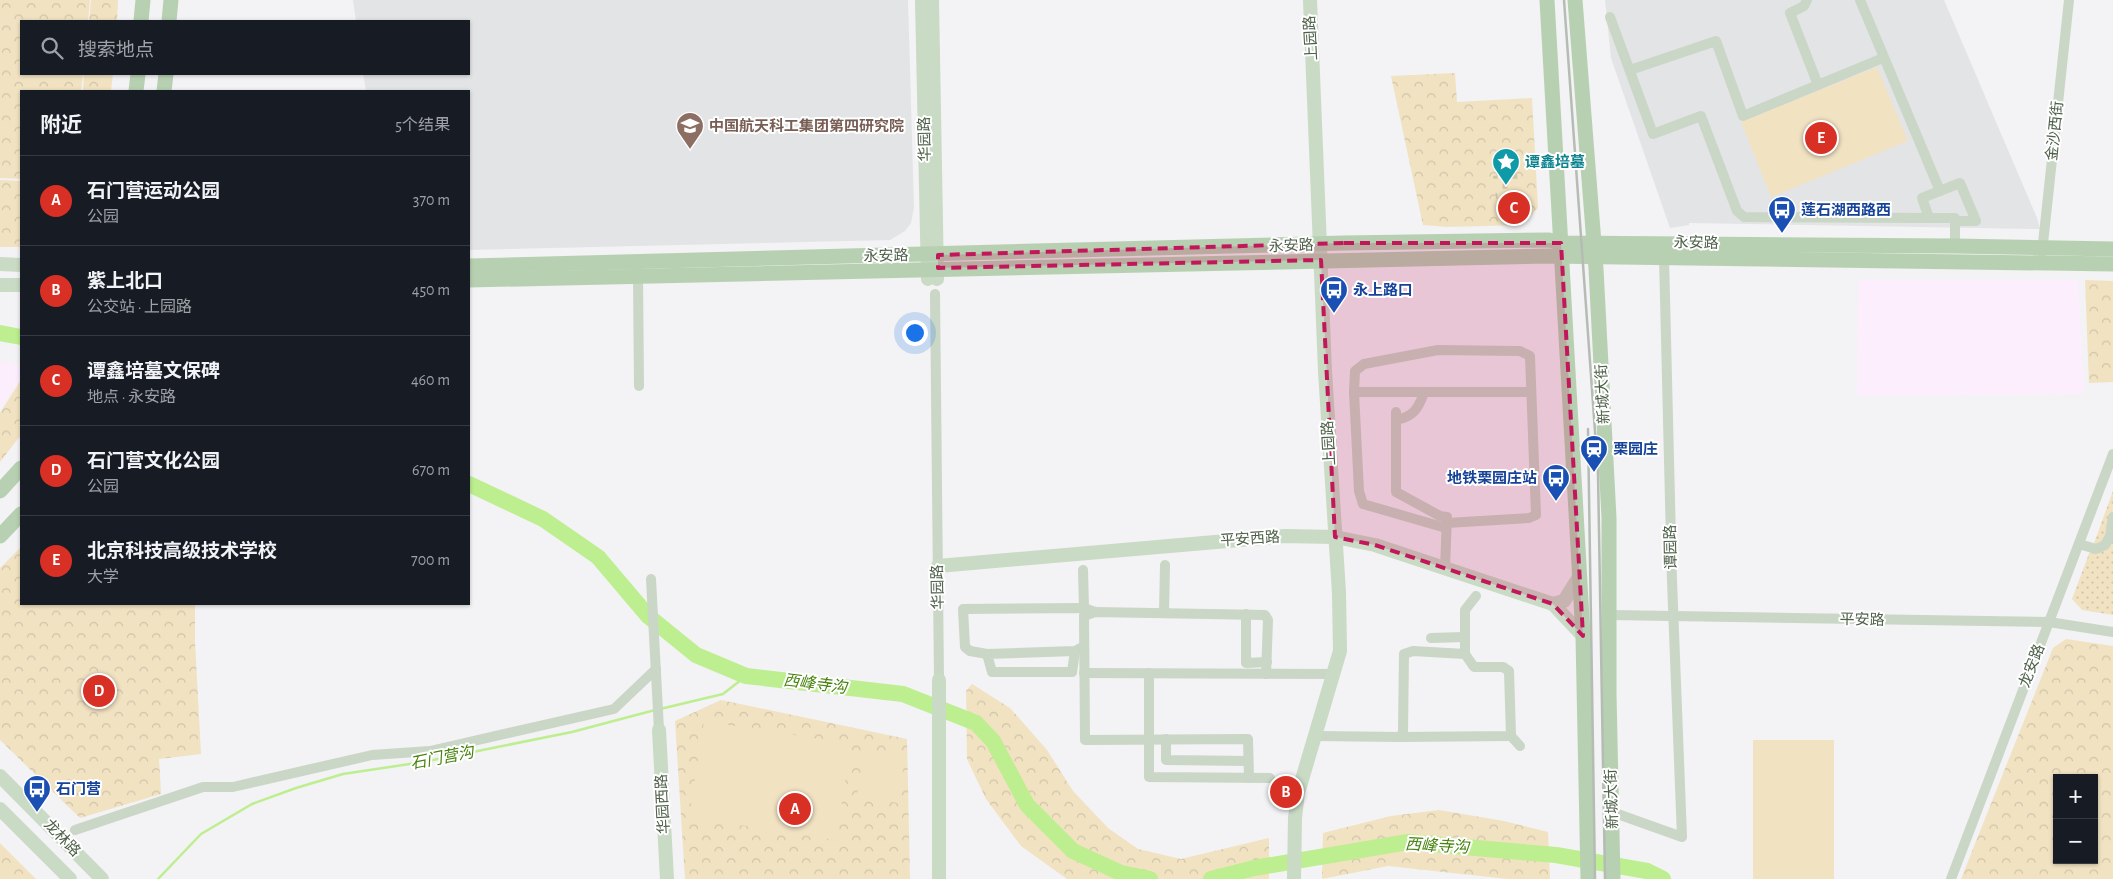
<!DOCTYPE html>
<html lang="zh">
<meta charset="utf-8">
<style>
:root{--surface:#171b24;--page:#20242c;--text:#f1f3f6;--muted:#9ea1a6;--line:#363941;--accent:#d93025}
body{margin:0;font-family:"Alegreya Sans","Noto Sans SC",sans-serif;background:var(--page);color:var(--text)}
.controls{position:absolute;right:15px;bottom:15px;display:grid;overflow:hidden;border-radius:0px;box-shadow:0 1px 4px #0004}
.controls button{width:45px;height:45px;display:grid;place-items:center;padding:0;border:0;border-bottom:1px solid var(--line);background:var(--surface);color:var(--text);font:25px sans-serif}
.you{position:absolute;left:914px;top:332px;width:18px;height:18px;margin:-12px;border:4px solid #fff;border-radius:50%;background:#1a73e8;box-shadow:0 0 0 8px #1a73e833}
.badge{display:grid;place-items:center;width:32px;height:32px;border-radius:50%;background:var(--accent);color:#fff;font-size:16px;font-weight:700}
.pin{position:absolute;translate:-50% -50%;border:2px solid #fff;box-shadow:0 1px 5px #0006}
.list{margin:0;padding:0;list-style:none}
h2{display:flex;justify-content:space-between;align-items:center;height:65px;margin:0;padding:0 20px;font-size:21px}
h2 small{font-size:16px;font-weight:400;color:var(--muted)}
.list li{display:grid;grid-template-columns:32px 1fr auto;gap:15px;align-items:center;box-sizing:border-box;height:90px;padding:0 20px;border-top:1px solid var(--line)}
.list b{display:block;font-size:19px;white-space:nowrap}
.list p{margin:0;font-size:16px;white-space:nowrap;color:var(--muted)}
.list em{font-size:16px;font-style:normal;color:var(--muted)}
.icon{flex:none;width:28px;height:28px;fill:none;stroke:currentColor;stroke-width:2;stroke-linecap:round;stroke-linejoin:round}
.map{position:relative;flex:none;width:2113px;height:879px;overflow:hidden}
.search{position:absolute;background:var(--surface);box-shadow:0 1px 4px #0004;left:20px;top:20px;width:450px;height:55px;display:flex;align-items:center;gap:12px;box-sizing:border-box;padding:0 18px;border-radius:0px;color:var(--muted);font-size:19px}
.panel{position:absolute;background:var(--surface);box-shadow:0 1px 4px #0004;left:20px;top:90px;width:450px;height:515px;border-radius:0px}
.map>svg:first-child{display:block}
</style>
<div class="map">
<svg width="2113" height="879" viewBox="0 0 2113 879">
<defs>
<pattern id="grass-dots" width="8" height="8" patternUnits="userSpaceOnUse" patternTransform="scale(1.25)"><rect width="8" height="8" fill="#f1e2c2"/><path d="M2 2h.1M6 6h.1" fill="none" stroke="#d0c4a8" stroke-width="1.8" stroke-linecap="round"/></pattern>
<pattern id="forest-crowns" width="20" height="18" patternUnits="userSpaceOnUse" patternTransform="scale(1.25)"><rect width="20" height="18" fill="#f1e2c2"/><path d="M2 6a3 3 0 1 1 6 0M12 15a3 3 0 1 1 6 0" fill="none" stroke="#d0c4a8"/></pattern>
<pattern id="cemetery-stones" width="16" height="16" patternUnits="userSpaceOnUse" patternTransform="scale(1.25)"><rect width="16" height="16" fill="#f1e2c2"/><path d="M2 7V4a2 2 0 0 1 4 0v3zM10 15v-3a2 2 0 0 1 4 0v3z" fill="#d0c4a8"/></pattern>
</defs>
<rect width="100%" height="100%" fill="#f3f2f4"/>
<!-- commercial -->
<g fill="#fdeefd">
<polygon points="1858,280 2078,280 2084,394 1857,396"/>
<polygon points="0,361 21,366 21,378 0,409"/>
</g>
<!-- education -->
<g fill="#e3e4e5">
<polygon points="353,0 908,0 914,208 911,223 905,231 890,240 469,250 469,91 366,91 363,74 469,74 469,21 356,21"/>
<polygon points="1605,0 1944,0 2037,218 2040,229 1689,223 1689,225 1670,228 1611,58"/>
</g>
<!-- grass -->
<g fill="url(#grass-dots)">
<polygon points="2113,491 2113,509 2107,539 2093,546"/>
<polygon points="2113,526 2113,615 2082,610 2072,599 2090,551 2100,551"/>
</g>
<!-- forest -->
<g fill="url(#forest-crowns)" fill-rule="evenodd">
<polygon points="0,0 90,0 88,21 21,21 21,74 83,74 81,91 21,91 21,179 0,178"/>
<polygon points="91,0 118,0 117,21 89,21"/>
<polygon points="1455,73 1457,102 1532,98 1538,208 1521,225 1447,227 1423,225 1391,76"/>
<polygon points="84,74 113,74 111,91 83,91"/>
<polygon points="0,180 21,181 21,247 0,247"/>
<polygon points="2085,280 2113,281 2113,382 2089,383"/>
<polygon points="21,380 21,435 0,462 0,413"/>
<polygon points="21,547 21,604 195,604 195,642 201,754 159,759 161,794 80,818 0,740 0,568"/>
<path d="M2066,639L2113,646V879H1961L2053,648ZM2057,778H2094V860H2057Z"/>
<polygon points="972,684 1010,708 1047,750 1073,791 1108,828 1138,849 1181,859 1269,838 1269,879 1067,879 1021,846 986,799 967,759 966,691"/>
<polygon points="721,700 907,739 910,879 685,879 675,721"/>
<polygon points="1439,810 1504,821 1548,832 1550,879 1508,879 1388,866 1322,879 1323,833 1391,816"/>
<polygon points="0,843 36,879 0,879"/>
</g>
<!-- cemetery -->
<polygon fill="url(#cemetery-stones)" points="1517,173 1522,207 1498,210 1493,176"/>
<!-- pitch -->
<g fill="#f1e2c2">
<polygon points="1877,67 1908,141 1771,197 1741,122"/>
<polygon points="704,721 851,744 836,840 689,817"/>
<rect x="1753" y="740" width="81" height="139"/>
<polygon points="864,750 905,756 898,803 857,797"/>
</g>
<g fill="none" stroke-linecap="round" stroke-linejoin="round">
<!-- stream -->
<g stroke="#bdee8f" stroke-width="2.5">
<polyline points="660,709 723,694 746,676"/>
<polyline points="158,879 201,834 252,804 296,788 343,774 423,762 572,732 655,710"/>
</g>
<!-- river -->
<g stroke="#bdee8f" stroke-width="16">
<polyline points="0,333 21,337"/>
<polyline points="469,484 543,519 598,557 648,616 696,655 746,676 903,694 976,723 993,741 1027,805 1073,851 1121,873 1150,879"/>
<polyline points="1211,879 1254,868 1408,842 1556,855 1647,871 1663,879"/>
</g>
<!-- street -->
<g stroke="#cad6c6" stroke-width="10">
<polyline points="1807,0 1804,6 1790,13 1818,85"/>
<polyline points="1860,0 1940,191"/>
<polyline points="1610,17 1653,134 1701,116 1737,211 1744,217 1929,218"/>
<polyline points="1630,70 1716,41 1743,116 1883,58"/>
<polyline points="1955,246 1955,221 1976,221 1960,183 1922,198 1929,218 1955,218 1955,221"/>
<polyline points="2042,253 2069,0"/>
<polyline points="638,275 639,386"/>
<polyline points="935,294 939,680"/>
<polyline points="1354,392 1355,371 1364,364 1438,350 1520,351 1530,356 1536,515 1529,518 1447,523"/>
<polyline points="1396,412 1396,492 1440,516 1447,517 1445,568"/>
<path d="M1396,420C1413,417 1418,409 1424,393"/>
<polyline points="1446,528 1363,504 1359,491 1354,392 1530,392"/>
<polyline points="2079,544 2096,549 2105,545 2110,536 2113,517"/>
<polyline points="1083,570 1084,608"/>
<polyline points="651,579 659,730"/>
<polyline points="1164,613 1165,565"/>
<polyline points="1246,614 1246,663 1267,662"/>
<polyline points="1610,615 2049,622 2113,632"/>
<polyline points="1431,638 1464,637"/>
<polyline points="1075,651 987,654 992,672 1072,672 1075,651 1084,646"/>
<polyline points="987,654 970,651 965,647 963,609 1084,608 1095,612"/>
<polyline points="1084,673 1334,674"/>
<polyline points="1149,673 1149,777 1270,778"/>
<polyline points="1315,736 1400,737 1403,732 1404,654 1413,651 1465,654 1465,610 1476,596"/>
<polyline points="1511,736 1520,746"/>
<polyline points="1400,737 1511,736 1509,671 1503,667 1474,667 1465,654"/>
<polyline points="1166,739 1166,760 1248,761"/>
<polyline points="1249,778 1248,739 1085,740 1084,616 1095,612 1265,615 1268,620 1266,674"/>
<polyline points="1612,812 1682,837 1672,581 1664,257"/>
<polyline points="75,830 203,787 233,787 372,755 430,751 614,709 656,669"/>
<polyline points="1951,879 2113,454"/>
</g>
<!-- secondary -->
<g stroke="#c9dac5" stroke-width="14">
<polyline points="922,0 928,279"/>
<polyline points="932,0 937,279"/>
<polyline points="0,264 21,265"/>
<polyline points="0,285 21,285"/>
<polyline points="938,566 1285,536 1335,537 1375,545 1553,604"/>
<polyline points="1579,577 1564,601 1553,604 1583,636"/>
<polyline points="939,680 939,879"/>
<polyline points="659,730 667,879"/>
<polyline points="0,776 102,879"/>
<polyline points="0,809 70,879"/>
<polyline points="1294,879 1295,818 1298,793 1340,651 1339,593 1325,371 1310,0"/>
</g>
<!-- primary -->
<g stroke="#b8d0b2" stroke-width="15">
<polyline points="1547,0 1583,636 1588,879"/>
<polyline points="1575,0 1596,269 1609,518 1609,693 1613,879"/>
<polyline points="141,21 143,0"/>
<polyline points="169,21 171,0"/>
<polyline points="136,91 138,74"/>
<polyline points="164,91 166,74"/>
<polyline points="469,266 1344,243 1549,240 1561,243 1955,246 2113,249"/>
<polyline points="469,280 1549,256 2113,264"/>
<polyline points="0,491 21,468"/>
<polyline points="0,536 21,514"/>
</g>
<!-- rail -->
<g stroke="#b5bcb4" stroke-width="2.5">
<polyline points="1564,0 1598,473 1605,879"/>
<polyline points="1588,429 1595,879"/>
</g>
</g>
<!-- marked area -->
<path fill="#c2185b" fill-opacity="0.2" stroke="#c2185b" stroke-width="4" stroke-dasharray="10 6" stroke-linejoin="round" d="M1344,243H1561L1583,636L1553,604L1375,545L1335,537L1321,260L938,268V255Z"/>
<!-- icons -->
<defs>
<symbol id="university-pin" viewBox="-11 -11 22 30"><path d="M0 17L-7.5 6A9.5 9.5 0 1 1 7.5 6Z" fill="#8d6e63" stroke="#fff"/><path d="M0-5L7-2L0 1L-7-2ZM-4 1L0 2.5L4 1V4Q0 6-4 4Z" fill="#fff"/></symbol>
<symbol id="sight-pin" viewBox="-11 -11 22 30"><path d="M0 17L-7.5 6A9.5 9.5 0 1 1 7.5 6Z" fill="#0f9aa8" stroke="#fff"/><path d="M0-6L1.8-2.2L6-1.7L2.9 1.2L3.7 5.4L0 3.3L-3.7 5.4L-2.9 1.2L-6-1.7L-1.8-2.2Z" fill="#fff"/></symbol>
<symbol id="bus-pin" viewBox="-11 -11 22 30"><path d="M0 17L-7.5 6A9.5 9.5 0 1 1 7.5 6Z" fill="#1a4fb4" stroke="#fff"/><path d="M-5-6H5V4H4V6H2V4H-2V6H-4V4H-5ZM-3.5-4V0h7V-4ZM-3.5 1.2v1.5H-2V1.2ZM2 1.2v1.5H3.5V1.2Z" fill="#fff"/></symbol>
<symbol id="station-pin" viewBox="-11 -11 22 30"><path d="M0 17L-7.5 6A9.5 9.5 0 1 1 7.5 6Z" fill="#1a4fb4" stroke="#fff"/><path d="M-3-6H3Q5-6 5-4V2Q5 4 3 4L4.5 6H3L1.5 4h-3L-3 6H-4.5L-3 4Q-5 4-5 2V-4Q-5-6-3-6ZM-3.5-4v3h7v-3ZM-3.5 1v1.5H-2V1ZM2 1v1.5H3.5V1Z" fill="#fff"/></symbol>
</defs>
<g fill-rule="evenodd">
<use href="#university-pin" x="674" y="110" width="32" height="43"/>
<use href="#sight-pin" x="1490" y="146" width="32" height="43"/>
<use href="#bus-pin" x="1766" y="194" width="32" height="43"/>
<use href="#bus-pin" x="1318" y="274" width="32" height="43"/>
<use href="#station-pin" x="1578" y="433" width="32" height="43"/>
<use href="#bus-pin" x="1540" y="462" width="32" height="43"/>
<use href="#bus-pin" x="21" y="773" width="32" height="43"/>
</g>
<g text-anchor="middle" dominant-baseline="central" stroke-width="4" stroke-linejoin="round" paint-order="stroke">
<!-- street labels -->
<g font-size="15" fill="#4e6049" stroke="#fff">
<text transform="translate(1311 38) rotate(-93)">上园路</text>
<text transform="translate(2055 131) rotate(-84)">金沙西街</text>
<text transform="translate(925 139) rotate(-91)">华园路</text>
<text transform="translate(1696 243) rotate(1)">永安路</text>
<text transform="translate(1291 246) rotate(-2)">永安路</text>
<text transform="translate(886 256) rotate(-1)">永安路</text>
<text transform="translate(1603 394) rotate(-93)">新城大街</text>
<text transform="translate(1329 443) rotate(-93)">上园路</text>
<text transform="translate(1250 539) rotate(-4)">平安西路</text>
<text transform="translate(1671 547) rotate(-91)">谭园路</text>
<text transform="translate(938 587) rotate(-91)">华园路</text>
<text transform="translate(1862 620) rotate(1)">平安路</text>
<text transform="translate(2032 666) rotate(-69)">龙安路</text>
<text transform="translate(1612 799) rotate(-92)">新城大街</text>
<text transform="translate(663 804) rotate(-93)">华园西路</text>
<text transform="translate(62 838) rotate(46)">龙林路</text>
</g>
<!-- education labels -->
<g font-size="15" font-weight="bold" fill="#785e54" stroke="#fff" text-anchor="start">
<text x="709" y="126">中国航天科工集团第四研究院</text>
</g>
<!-- culture labels -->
<g font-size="15" font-weight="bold" fill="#0d838f" stroke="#fff" text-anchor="start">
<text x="1525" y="162">谭鑫培墓</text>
</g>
<!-- transit labels -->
<g font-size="15" font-weight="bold" fill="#164399" stroke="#fff" text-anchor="start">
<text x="1801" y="210">莲石湖西路西</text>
<text x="1353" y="290">永上路口</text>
<text x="1613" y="449">栗园庄</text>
<text x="1537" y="478" text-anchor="end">地铁栗园庄站</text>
<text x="56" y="789">石门营</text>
</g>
<!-- water labels -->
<g font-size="16" font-style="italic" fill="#46820d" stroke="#fff">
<text transform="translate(815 684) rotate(7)">西峰寺沟</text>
<text transform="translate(442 758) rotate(-11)">石门营沟</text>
<text transform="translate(1437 846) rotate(3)">西峰寺沟</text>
</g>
</g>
</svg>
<div class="controls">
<button>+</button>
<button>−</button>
</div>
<div class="you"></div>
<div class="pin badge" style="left:795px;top:809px">A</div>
<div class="pin badge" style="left:1286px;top:792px">B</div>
<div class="pin badge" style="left:1514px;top:208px">C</div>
<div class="pin badge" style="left:99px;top:691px">D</div>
<div class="pin badge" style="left:1821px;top:138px">E</div>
<div class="search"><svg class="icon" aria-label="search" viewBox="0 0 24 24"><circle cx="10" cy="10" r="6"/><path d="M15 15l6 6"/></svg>搜索地点</div>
<section class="panel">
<h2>附近<small>5个结果</small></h2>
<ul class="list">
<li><span class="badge">A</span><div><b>石门营运动公园</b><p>公园</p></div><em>370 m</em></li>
<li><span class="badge">B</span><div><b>紫上北口</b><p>公交站 · 上园路</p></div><em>450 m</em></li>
<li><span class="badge">C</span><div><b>谭鑫培墓文保碑</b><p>地点 · 永安路</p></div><em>460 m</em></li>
<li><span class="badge">D</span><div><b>石门营文化公园</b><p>公园</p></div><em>670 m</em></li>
<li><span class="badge">E</span><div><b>北京科技高级技术学校</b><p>大学</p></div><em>700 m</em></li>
</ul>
</section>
</div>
